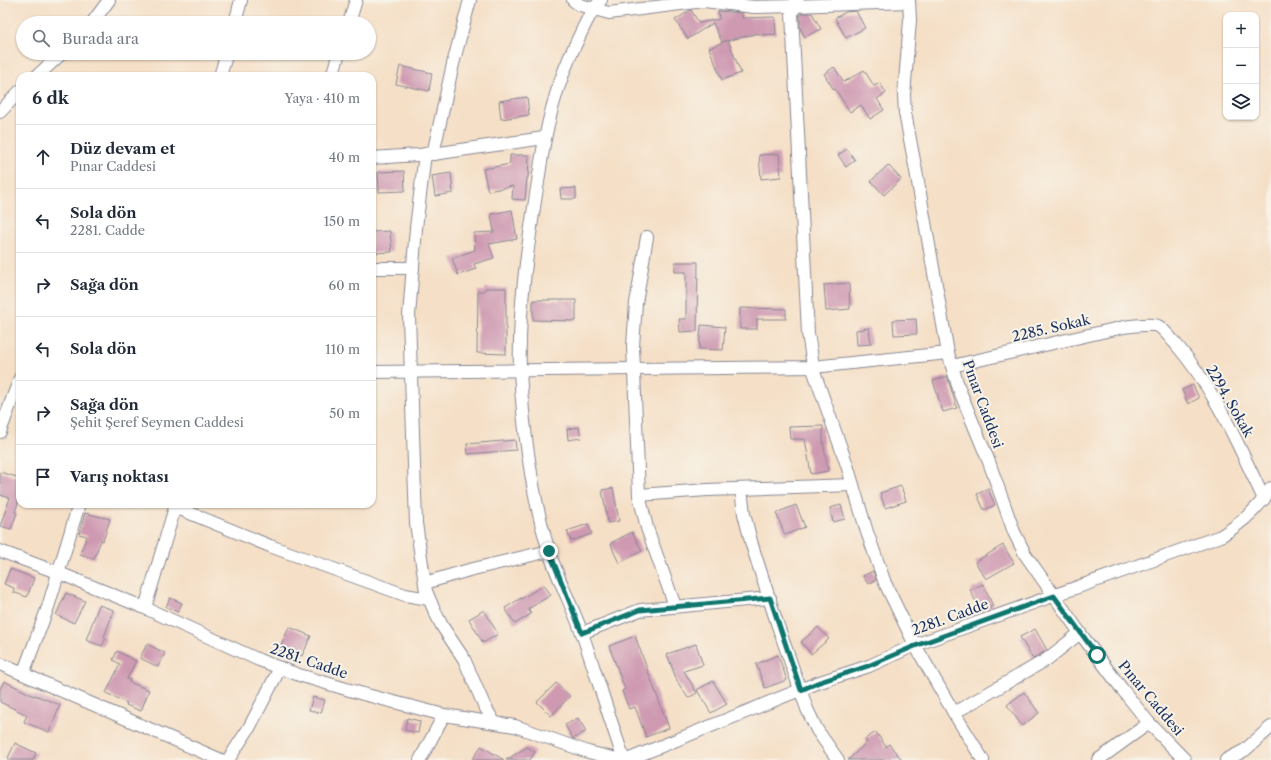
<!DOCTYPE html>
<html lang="tr">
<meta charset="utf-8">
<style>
:root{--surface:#fff;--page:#f6f6f7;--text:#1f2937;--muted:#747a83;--line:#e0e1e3}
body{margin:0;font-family:"Libre Caslon Text",serif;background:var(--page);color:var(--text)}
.controls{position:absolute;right:12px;top:12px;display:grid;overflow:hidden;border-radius:8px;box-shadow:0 1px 3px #0004}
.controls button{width:36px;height:36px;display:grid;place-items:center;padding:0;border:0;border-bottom:1px solid var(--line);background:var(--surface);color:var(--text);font:20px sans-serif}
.stop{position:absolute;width:12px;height:12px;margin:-9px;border:3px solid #0f766e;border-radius:50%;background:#fff}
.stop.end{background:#0f766e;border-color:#fff;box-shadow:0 1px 4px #0008}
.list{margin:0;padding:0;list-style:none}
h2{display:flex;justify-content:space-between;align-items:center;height:52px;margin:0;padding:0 16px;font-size:17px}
h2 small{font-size:13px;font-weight:400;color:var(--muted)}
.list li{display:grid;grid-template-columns:26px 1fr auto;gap:12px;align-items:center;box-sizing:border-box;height:64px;padding:0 16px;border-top:1px solid var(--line)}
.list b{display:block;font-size:15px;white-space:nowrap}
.list p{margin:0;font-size:13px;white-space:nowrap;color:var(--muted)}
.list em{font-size:13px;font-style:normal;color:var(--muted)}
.icon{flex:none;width:22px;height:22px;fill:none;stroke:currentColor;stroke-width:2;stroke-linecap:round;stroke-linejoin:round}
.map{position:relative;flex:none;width:1271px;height:760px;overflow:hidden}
.search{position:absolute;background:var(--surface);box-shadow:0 1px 3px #0004;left:16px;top:16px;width:360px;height:44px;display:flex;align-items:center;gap:10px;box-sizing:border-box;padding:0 14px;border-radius:22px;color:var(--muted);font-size:15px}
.panel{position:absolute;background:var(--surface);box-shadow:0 1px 3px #0004;left:16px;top:72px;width:360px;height:436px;border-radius:12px}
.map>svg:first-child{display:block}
</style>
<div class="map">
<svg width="1271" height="760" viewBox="0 0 1271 760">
<rect width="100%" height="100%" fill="#f7f3e8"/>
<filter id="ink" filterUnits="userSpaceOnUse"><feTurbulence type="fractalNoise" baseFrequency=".025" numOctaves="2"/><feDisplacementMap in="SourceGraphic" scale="8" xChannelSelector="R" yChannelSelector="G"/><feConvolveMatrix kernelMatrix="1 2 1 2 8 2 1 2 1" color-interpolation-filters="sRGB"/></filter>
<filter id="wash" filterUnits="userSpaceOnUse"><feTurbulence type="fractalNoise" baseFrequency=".012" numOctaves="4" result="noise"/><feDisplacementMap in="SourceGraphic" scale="16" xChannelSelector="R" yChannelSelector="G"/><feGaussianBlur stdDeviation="0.9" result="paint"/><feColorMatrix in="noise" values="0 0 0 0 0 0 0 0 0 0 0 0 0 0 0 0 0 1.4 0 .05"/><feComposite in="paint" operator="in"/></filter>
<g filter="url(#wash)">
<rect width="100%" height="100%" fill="#f5dfc6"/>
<g id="blocks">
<!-- building -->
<g fill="#ce99b1">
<polygon points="691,10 699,23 719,19 718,11 742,13 742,18 775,17 776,34 759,35 759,33 722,42 713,23 688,39 675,20"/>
<polygon points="856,11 865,28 846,38 835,18 846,12"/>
<polygon points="803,13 812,13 821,29 805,37 800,28 800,15"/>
<polygon points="728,40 741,73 722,80 709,48"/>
<polygon points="400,66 432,73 429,91 396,84"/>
<polygon points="834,67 844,82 864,70 874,86 880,83 886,93 877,99 884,110 870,119 861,105 850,112 835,89 834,90 824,74"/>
<polygon points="527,97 529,115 501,119 499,101"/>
<polygon points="847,149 855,160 846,167 838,155"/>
<polygon points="779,154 781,177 761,179 759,155"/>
<polygon points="510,155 529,155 528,178 527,178 525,200 512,199 513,186 488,191 483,169 510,164"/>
<polygon points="888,165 901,179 884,195 871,181"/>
<polygon points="404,171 405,191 379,192 378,172"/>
<polygon points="451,173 453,193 435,196 432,176"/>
<polygon points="576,188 576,199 561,199 560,189"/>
<polygon points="512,210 517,239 489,244 494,258 474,264 476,269 458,275 452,258 475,250 474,233 494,232 491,214"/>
<polygon points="390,231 392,252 372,253 372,232"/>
<polygon points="675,262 698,262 697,331 680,332 679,319 686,319 686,272 675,272"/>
<polygon points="849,283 850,309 826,311 824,285"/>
<polygon points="485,288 506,288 506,354 477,353 478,291 485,291"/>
<polygon points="533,300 576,300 576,321 533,320"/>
<polygon points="740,308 786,309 786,319 757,319 757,329 740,329"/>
<polygon points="916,319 917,334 894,335 893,320"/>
<polygon points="701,325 725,327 723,350 699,349"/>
<polygon points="869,328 871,344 857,345 856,330"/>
<polygon points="947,376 957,408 943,412 933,381"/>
<polygon points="1193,385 1199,398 1188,404 1182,390"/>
<polygon points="823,426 823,442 828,471 811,474 805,439 790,439 789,427"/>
<polygon points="579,427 581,438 568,440 567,429"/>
<polygon points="515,440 516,450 468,454 467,444"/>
<polygon points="0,472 20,478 20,496 15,512 17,513 11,529 0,526 10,498 0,495"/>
<polygon points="901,486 906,501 885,508 880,493"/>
<polygon points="613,488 619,521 608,523 602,490"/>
<polygon points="988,489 995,505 984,510 977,494"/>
<polygon points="796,505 805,527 785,535 776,513"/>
<polygon points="841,505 845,519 833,522 830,508"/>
<polygon points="85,513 110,519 103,541 101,540 94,559 80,554 87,536 79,534"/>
<polygon points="588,524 592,534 571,541 567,531"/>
<polygon points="632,532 642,551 619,563 613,550 611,543"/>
<polygon points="1003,545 1014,563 986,579 975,562"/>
<polygon points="10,569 34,578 27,597 13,592 14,588 4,584"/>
<polygon points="873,571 876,580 868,584 863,576"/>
<polygon points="983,584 993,606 981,612 970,590"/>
<polygon points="544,585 551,595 528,609 531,614 515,624 505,608 521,598 521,599"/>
<polygon points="66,593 85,601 74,623 56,615"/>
<polygon points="170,598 182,603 178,612 166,607"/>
<polygon points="99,605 114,610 104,637 106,638 102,646 86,640"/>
<polygon points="484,610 498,634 483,643 469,619"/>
<polygon points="289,627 311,636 302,656 292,651 291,654 280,649"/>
<polygon points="818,627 829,639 811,654 801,642"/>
<polygon points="1035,629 1047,650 1033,659 1020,637"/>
<polygon points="635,636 669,728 646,737 635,707 629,709 622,691 625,689 609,646"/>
<polygon points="147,644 165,653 158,667 140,658"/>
<polygon points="696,644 703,665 684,671 697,693 688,698 677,681 667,654"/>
<polygon points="117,651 136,661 127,679 130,680 129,682 149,690 141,711 126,705 127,703 106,693 120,664 113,660"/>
<polygon points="778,655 787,680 765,688 756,664"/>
<polygon points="4,681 34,696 35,695 60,705 49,732 24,722 27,715 0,702 0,689"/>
<polygon points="713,681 727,704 711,713 697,690"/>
<polygon points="556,683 570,696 551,716 537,702"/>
<polygon points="1024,692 1039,713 1022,726 1007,705"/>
<polygon points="313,697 325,700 321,713 309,710"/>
<polygon points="407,718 420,721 418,733 405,730"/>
<polygon points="578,718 586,731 573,739 565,725"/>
<polygon points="876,732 886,747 889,744 902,760 848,760 867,742 865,739"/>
<polygon points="15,743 36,753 33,760 7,760"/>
<polygon points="481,746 504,760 472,760"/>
<polygon points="527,747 535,752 530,760 506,760"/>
</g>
</g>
</g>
<g filter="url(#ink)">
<use href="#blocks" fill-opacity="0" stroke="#888792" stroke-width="1"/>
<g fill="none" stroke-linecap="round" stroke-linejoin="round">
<defs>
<g id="minor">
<polyline points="573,0 580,5 609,13 704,1 754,7 794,6 908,2"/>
<path d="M601,0C591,11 585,24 579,37C555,85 545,130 538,182C528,244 518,308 520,371C523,427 532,498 549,551C558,580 573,607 583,636C597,677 610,719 624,760"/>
<polyline points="796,0 792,14 808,333 814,372 847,465 867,532 885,583 915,645 954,713 983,760"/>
<polyline points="909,0 910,20 904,95 905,113 916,171 948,353 959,389 989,462 1014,532 1025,554 1080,633 1122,689 1149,723 1185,760"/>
<polyline points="92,23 109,0"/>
<polyline points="235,23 241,0"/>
<polyline points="349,23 356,0"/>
<polyline points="37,76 62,53"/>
<polyline points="220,76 227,53"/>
<polyline points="332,76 339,53"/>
<polyline points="0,112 20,91"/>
<polyline points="425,154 416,228 409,316 416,523 426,591 434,610 442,626 464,659 484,705 494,722"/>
<polyline points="433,154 453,64 470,0"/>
<polyline points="372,158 433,154 544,138"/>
<polyline points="647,237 636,303 633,346 639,495 647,528 675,606"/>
<polyline points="372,268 413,268"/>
<path d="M952,366L1124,327C1132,326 1150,323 1158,326C1164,329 1170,338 1175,343C1215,389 1238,445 1264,499"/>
<polyline points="372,372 813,367 948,353"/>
<polyline points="0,432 20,378"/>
<polyline points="741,489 744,514 752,545 777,623 807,709 817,730 838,760"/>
<polyline points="639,495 707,490 853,485"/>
<polyline points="175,507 270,546 405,595 429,599"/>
<polyline points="0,551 59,573 145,608 259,660 299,675 363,694 444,715 515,726 588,752 621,760"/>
<polyline points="425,583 469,570 549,551"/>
<polyline points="145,608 176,504"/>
<polyline points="582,633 640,610 770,598"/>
<polyline points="0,664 221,760"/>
<polyline points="23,674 48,607 79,504"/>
<polyline points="954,713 1046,660 1080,633"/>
<polyline points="228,760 249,728 280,668"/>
<polyline points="420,760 444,715"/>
<path d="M627,760L817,683L869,666L915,645L1221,536C1242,523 1259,508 1271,488"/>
<polyline points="1098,760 1149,723"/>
<polyline points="1226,760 1245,750 1271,727"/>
</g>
</defs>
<!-- minor casing -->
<use href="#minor" stroke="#888792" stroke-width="14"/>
<!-- minor -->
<use href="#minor" stroke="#fff" stroke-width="12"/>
</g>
</g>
<g fill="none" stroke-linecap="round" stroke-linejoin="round" filter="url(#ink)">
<!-- route -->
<polyline stroke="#0f766e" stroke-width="5" points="549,551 582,633 640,610 770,598 801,690 817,683 868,666 915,646 1054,596 1097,655"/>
</g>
<g text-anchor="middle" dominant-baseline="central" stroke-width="4" stroke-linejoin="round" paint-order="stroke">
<!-- street labels -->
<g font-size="14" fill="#1b2f5e" stroke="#f7f3e8">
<text transform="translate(1051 328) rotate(-13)">2285. Sokak</text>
<text transform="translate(1230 401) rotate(60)">2294. Sokak</text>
<text transform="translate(983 404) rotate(70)">Pınar Caddesi</text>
<text transform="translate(950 617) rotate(-20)">2281. Cadde</text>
<text transform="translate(309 661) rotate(19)">2281. Cadde</text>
<text transform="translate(1151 698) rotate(50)">Pınar Caddesi</text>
</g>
</g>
</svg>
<div class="controls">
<button>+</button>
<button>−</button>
<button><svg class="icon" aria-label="layers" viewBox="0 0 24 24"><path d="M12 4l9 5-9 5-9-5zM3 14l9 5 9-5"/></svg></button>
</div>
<div class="stop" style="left:1097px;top:655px"></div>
<div class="stop end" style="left:549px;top:551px"></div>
<div class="search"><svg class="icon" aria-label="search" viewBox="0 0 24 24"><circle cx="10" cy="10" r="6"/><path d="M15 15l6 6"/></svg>Burada ara</div>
<section class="panel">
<h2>6 dk<small>Yaya · 410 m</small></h2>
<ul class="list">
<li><svg class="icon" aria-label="ahead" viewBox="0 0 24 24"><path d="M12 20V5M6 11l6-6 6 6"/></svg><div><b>Düz devam et</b><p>Pınar Caddesi</p></div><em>40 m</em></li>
<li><svg class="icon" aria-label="left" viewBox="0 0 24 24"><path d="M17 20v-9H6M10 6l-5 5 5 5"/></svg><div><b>Sola dön</b><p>2281. Cadde</p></div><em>150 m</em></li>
<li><svg class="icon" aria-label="right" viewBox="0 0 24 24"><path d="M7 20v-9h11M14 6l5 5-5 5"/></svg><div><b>Sağa dön</b></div><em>60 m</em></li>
<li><svg class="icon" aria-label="left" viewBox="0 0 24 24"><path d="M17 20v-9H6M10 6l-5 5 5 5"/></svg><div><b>Sola dön</b></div><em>110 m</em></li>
<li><svg class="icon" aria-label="right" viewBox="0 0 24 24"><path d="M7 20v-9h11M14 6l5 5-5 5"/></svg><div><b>Sağa dön</b><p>Şehit Şeref Seymen Caddesi</p></div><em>50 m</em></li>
<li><svg class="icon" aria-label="arrive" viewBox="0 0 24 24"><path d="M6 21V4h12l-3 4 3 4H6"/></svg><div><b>Varış noktası</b></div></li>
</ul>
</section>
</div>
